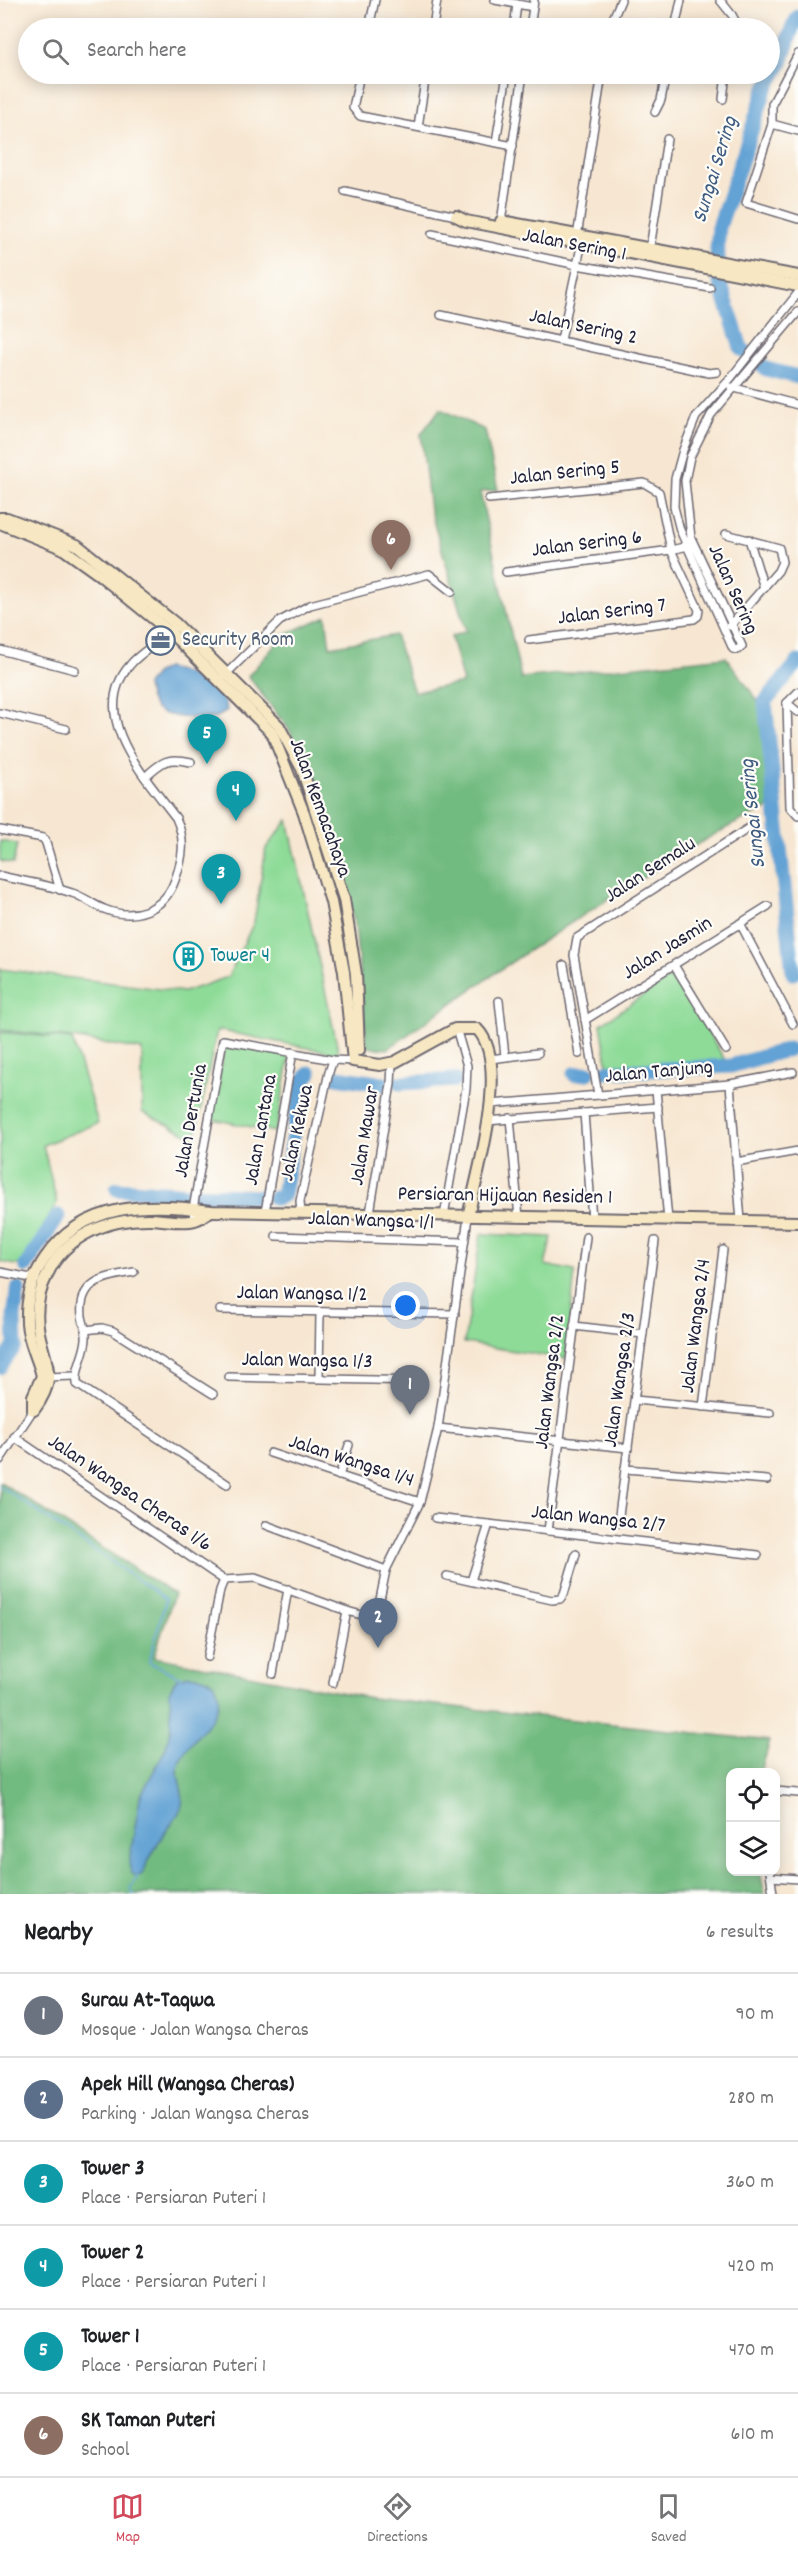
<!DOCTYPE html>
<meta charset="utf-8">
<style>
:root{--surface:#fff;--page:#f2f2f2;--text:#202124;--muted:#757577;--line:#e0e0e0;--accent:#d1495b}
body{margin:0;font-family:Dekko,sans-serif;background:var(--page);color:var(--text)}
.controls{position:absolute;right:18px;bottom:18px;display:grid;overflow:hidden;border-radius:12px;box-shadow:0 3px 15px #0003}
.controls button{width:54px;height:54px;display:grid;place-items:center;padding:0;border:0;border-bottom:2px solid var(--line);background:var(--surface);color:var(--text);font:30px sans-serif}
.you{position:absolute;left:406px;top:1306px;width:21px;height:21px;margin:-15px;border:4px solid #fff;border-radius:50%;background:#1a73e8;box-shadow:0 0 0 9px #1a73e833}
.badge{display:grid;place-items:center;width:39px;height:39px;border-radius:50%;background:var(--accent);color:#fff;font-size:20px;font-weight:700}
.pin{position:absolute;translate:-50% -50px;filter:drop-shadow(0 2px 3px #0008)}
.pin::after{content:'';position:absolute;top:32px;width:21px;height:18px;background:inherit;clip-path:polygon(0 0,100% 0,50% 100%)}
.list{margin:0;padding:0;list-style:none}
h2{display:flex;justify-content:space-between;align-items:center;height:78px;margin:0;padding:0 24px;font-size:26px}
h2 small{font-size:20px;font-weight:400;color:var(--muted)}
.list li{display:grid;grid-template-columns:39px 1fr auto;gap:18px;align-items:center;box-sizing:border-box;height:84px;padding:0 24px;border-top:2px solid var(--line)}
.list b{display:block;font-size:22px;white-space:nowrap}
.list p{margin:0;font-size:20px;white-space:nowrap;color:var(--muted)}
.list em{font-size:20px;font-style:normal;color:var(--muted)}
.icon{flex:none;width:33px;height:33px;fill:none;stroke:currentColor;stroke-width:2;stroke-linecap:round;stroke-linejoin:round}
.map{position:relative;flex:none;width:798px;height:1894px;overflow:hidden}
.search{position:absolute;background:var(--surface);box-shadow:0 3px 15px #0003;left:18px;right:18px;top:18px;height:66px;display:flex;align-items:center;gap:15px;box-sizing:border-box;padding:0 21px;border-radius:33px;color:var(--muted);font-size:22px}
.sheet{height:582px;background:var(--surface)}
nav{display:flex;justify-content:space-around;align-items:center;box-sizing:border-box;height:84px;border-top:2px solid var(--line);background:var(--surface);font-size:16px;color:var(--muted)}
nav a{display:grid;justify-items:center;gap:3px}
nav .on{color:var(--accent)}
.map>svg:first-child{display:block}
</style>
<div class="map">
<svg width="798" height="1894" viewBox="0 0 798 1894">
<rect width="100%" height="100%" fill="#fdfcf7"/>
<filter id="ink" filterUnits="userSpaceOnUse"><feTurbulence type="fractalNoise" baseFrequency=".0167" numOctaves="2"/><feDisplacementMap in="SourceGraphic" scale="12" xChannelSelector="R" yChannelSelector="G"/><feConvolveMatrix kernelMatrix="1 2 1 2 8 2 1 2 1" color-interpolation-filters="sRGB"/></filter>
<filter id="wash" filterUnits="userSpaceOnUse"><feTurbulence type="fractalNoise" baseFrequency=".008" numOctaves="4" result="noise"/><feDisplacementMap in="SourceGraphic" scale="24" xChannelSelector="R" yChannelSelector="G"/><feGaussianBlur stdDeviation="1.35" result="paint"/><feColorMatrix in="noise" values="0 0 0 0 0 0 0 0 0 0 0 0 0 0 0 0 0 1.4 0 .05"/><feComposite in="paint" operator="in"/></filter>
<g filter="url(#wash)">
<rect width="100%" height="100%" fill="#f7e7d2"/>
<!-- green -->
<g fill="#8edb98" stroke="#587e6a" stroke-width="1.5">
<polygon points="288,820 339,1054 217,1030 195,1138 142,1112 142,1050 73,1038 0,1030 0,969 184,992 228,977 254,922 266,848"/>
<polygon points="0,841 17,844 13,864 0,861"/>
<polygon points="675,974 726,1062 608,1068 601,1024"/>
<polygon points="0,1032 72,1039 98,1123 43,1145 57,1203 21,1266 0,1262"/>
<polygon points="225,1042 290,1055 276,1132 212,1119"/>
<polygon points="481,1234 552,1237 545,1265 575,1271 566,1359 464,1343"/>
</g>
<!-- forest -->
<g fill="#72bb80" stroke="#4a6e5e" stroke-width="1.5">
<path d="M440,409L485,430L498,490L480,492L521,678L726,657L760,704L772,807C725,825 684,853 641,879C554,932 470,989 388,1049L367,1047L355,926L334,839L290,731L248,676L284,635L326,616L330,647L395,635L414,692L463,683L451,637L466,631L430,510L421,434Z"/>
<polygon points="0,1482 174,1594 154,1657 371,1698 770,1741 761,1772 730,1772 730,1872 760,1872 765,1894 0,1894"/>
</g>
<!-- water -->
<g fill="#62a2d4" stroke="#426288" stroke-width="1.5">
<path d="M166,668C187,672 222,686 227,710C224,712 222,715 219,716C207,721 164,718 155,708C149,701 148,694 147,685L155,674Z"/>
<path d="M189,1675L203,1677L214,1683C233,1715 188,1736 179,1763C174,1778 187,1793 181,1808C177,1818 169,1827 163,1835C155,1847 149,1860 143,1872L141,1875L135,1876L131,1872L129,1863L140,1797L166,1748L171,1726L170,1693L173,1684L176,1679Z"/>
</g>
<g fill="none" stroke-linecap="round" stroke-linejoin="round">
<!-- stream -->
<g stroke="#62a2d4" stroke-width="2">
<polyline points="0,1486 166,1599 149,1662 182,1678"/>
<polyline points="134,1894 130,1888 138,1876"/>
</g>
<!-- river -->
<g stroke="#62a2d4" stroke-width="15">
<polyline points="798,17 792,28 781,63 765,90 719,227 717,250 720,282 741,348 766,369 798,377"/>
<polyline points="793,973 765,702 798,662"/>
<polyline points="604,1072 731,1066 789,1049"/>
<polyline points="574,1074 588,1073"/>
<polyline points="337,1077 384,1084"/>
<polyline points="400,1083 455,1080"/>
<polyline points="117,1189 190,1194"/>
<polyline points="199,1194 258,1197"/>
<polyline points="274,1198 278,1198 283,1195 302,1082 310,1073"/>
<polyline points="26,1266 58,1216"/>
<polyline points="0,1367 15,1346 14,1316 18,1289"/>
</g>
</g>
</g>
<g filter="url(#ink)">
<g fill="none" stroke-linecap="round" stroke-linejoin="round">
<defs>
<g id="street">
<polyline points="495,0 533,7"/>
<polyline points="720,0 732,15 739,28"/>
<polyline points="369,28 375,0"/>
<polyline points="433,28 437,0"/>
<polyline points="514,28 517,4"/>
<polyline points="530,28 534,0"/>
<polyline points="609,28 621,0"/>
<polyline points="675,28 681,0"/>
<polyline points="798,54 772,104 772,124 746,203 798,219"/>
<polyline points="360,74 353,108 360,116 513,146"/>
<polyline points="723,99 726,74"/>
<polyline points="655,112 661,100 666,74"/>
<polyline points="772,124 798,131"/>
<polyline points="418,127 426,74"/>
<polyline points="496,142 507,74"/>
<polyline points="345,191 456,216"/>
<polyline points="501,222 523,74"/>
<polyline points="432,234 577,265 710,288"/>
<polyline points="577,237 602,74"/>
<polyline points="650,248 667,139"/>
<polyline points="798,293 730,379 696,417 683,450 675,479 674,507 680,530 733,649 737,650 742,646 691,538 685,481 690,457 711,415 798,312"/>
<polyline points="441,315 709,373 717,372"/>
<polyline points="561,340 582,242"/>
<polyline points="731,387 798,405"/>
<polyline points="489,499 644,483 659,492 671,550 699,610 698,616 694,619 529,640"/>
<polyline points="726,534 779,548 782,562 778,571 730,626"/>
<polyline points="749,539 764,588"/>
<polyline points="506,572 671,550 688,546"/>
<polyline points="0,650 75,670"/>
<polyline points="224,676 280,621 310,605 429,574 452,592"/>
<polyline points="798,692 787,703 790,807 798,816"/>
<polyline points="787,703 798,712"/>
<polyline points="0,713 66,729"/>
<path d="M145,777C162,761 168,757 191,762"/>
<polyline points="0,830 43,838 46,843 60,890"/>
<path d="M0,876C24,881 49,885 72,893C83,896 93,905 104,909C133,921 164,911 175,880C183,858 186,840 176,818C146,778 86,716 130,665C141,651 160,643 172,630"/>
<polyline points="740,923 793,1024"/>
<polyline points="564,965 579,1054"/>
<polyline points="674,965 726,1050"/>
<polyline points="499,1001 505,1056"/>
<polyline points="585,1020 768,906"/>
<polyline points="490,1059 538,1053"/>
<polyline points="730,1084 741,1221"/>
<polyline points="656,1090 668,1220"/>
<polyline points="598,1095 574,955 577,938 752,826"/>
<polyline points="491,1104 730,1084 793,1072"/>
<polyline points="584,1113 592,1219"/>
<polyline points="510,1118 519,1218"/>
<polyline points="487,1121 658,1107"/>
<polyline points="736,1162 798,1151"/>
<polyline points="265,1212 293,1052"/>
<polyline points="301,1213 300,1201 329,1072 333,1060"/>
<polyline points="370,1213 391,1084 392,1063"/>
<polyline points="444,1216 466,1089 467,1066 456,1028"/>
<polyline points="194,1220 193,1209 223,1040 333,1060 353,1061"/>
<polyline points="276,1236 464,1242"/>
<polyline points="0,1272 36,1279"/>
<path d="M134,1272C107,1277 78,1279 82,1316C83,1323 87,1331 86,1339C85,1355 75,1368 77,1384L227,1484"/>
<polyline points="220,1310 455,1314"/>
<polyline points="574,1326 643,1334"/>
<polyline points="85,1330 102,1328 113,1331 213,1394"/>
<polyline points="45,1377 76,1376"/>
<polyline points="229,1377 421,1381"/>
<polyline points="319,1378 320,1312"/>
<polyline points="635,1400 770,1413"/>
<polyline points="703,1407 723,1250"/>
<polyline points="438,1428 628,1448"/>
<polyline points="14,1437 224,1580"/>
<polyline points="270,1453 420,1502"/>
<polyline points="0,1460 33,1410"/>
<polyline points="625,1469 767,1480"/>
<polyline points="339,1476 349,1445"/>
<polyline points="435,1518 758,1555"/>
<polyline points="618,1523 655,1241"/>
<polyline points="266,1525 386,1570"/>
<polyline points="548,1531 586,1237"/>
<polyline points="447,1576 552,1600 560,1599 564,1594 576,1554"/>
<polyline points="224,1580 255,1578 347,1611 376,1619 386,1570 420,1502 438,1428 468,1217"/>
<polyline points="471,1581 489,1524"/>
<polyline points="207,1657 220,1590 224,1580"/>
<polyline points="273,1674 288,1589"/>
<polyline points="333,1683 347,1611"/>
<polyline points="776,1791 798,1793"/>
<polyline points="770,1872 773,1894"/>
<polyline points="771,1877 798,1879"/>
</g>
<g id="secondary">
<polyline points="456,216 466,221 798,286"/>
<polyline points="501,221 798,276"/>
<polyline points="0,518 7,518 77,545 176,624 279,726 302,769 344,899 356,974 359,1050"/>
<path d="M0,523L62,548L101,576L170,632L272,733L304,813L331,902L344,972L353,1061L380,1065L395,1062L455,1029H477C511,1063 477,1173 468,1217"/>
<path d="M33,1410V1396L42,1376C38,1358 28,1342 27,1323C26,1300 32,1277 45,1258C83,1202 149,1202 211,1211L798,1222"/>
<path d="M34,1410C58,1377 46,1367 39,1333C35,1313 38,1293 47,1275C65,1235 108,1219 149,1219C163,1219 181,1224 195,1220C200,1219 206,1214 211,1211"/>
</g>
</defs>
<!-- street casing -->
<use href="#street" stroke="#6d6770" stroke-width="10"/>
<!-- secondary casing -->
<use href="#secondary" stroke="#6d6770" stroke-width="14"/>
<!-- street -->
<use href="#street" stroke="#fff" stroke-width="7"/>
<!-- secondary -->
<use href="#secondary" stroke="#f7e8c3" stroke-width="10"/>
</g>
</g>
<!-- icons -->
<defs>
<symbol id="office-ring" viewBox="-11 -11 22 22"><circle r="9.5" fill="#fdfcf7" stroke="#5c6f8a" stroke-width="1.5"/><path d="M-6-3h4V-5.5h4V-3h4V5H-6ZM-1-4.5V-3h2v-1.5ZM-6 0V1H6V0Z" fill="#5c6f8a"/></symbol>
<symbol id="building-ring" viewBox="-11 -11 22 22"><circle r="9.5" fill="#fdfcf7" stroke="#0f9aa8" stroke-width="1.5"/><path d="M-4-6H4V6H1V3H-1V6H-4ZM-2.5-4.3h1.7v1.8h-1.7ZM.8-4.3h1.7v1.8H.8ZM-2.5-1h1.7V.8h-1.7ZM.8-1h1.7V.8H.8Z" fill="#0f9aa8"/></symbol>
</defs>
<g fill-rule="evenodd">
<use href="#office-ring" x="144" y="624" width="33" height="33"/>
<use href="#building-ring" x="172" y="940" width="33" height="33"/>
</g>
<g text-anchor="middle" dominant-baseline="central" stroke-width="4.5" stroke-linejoin="round" paint-order="stroke">
<!-- street labels -->
<g font-size="21" fill="#22223b" stroke="#fdfcf7">
<text transform="translate(574 246) rotate(11)">Jalan Sering 1</text>
<text transform="translate(583 328) rotate(12)">Jalan Sering 2</text>
<text transform="translate(565 474) rotate(-6)">Jalan Sering 5</text>
<text transform="translate(587 545) rotate(-7)">Jalan Sering 6</text>
<text transform="translate(732 590) rotate(66)">Jalan Sering</text>
<text transform="translate(612 613) rotate(-7)">Jalan Sering 7</text>
<text transform="translate(319 808) rotate(70)">Jalan Kemacahaya</text>
<text transform="translate(651 871) rotate(-33)">Jalan Semalu</text>
<text transform="translate(668 949) rotate(-32)">Jalan Jasmin</text>
<text transform="translate(659 1073) rotate(-5)">Jalan Tanjung</text>
<text transform="translate(192 1121) rotate(-80)">Jalan Dertunia</text>
<text transform="translate(262 1130) rotate(-80)">Jalan Lantana</text>
<text transform="translate(298 1133) rotate(-78)">Jalan Kekwa</text>
<text transform="translate(366 1136) rotate(-81)">Jalan Mawar</text>
<text transform="translate(505 1197) rotate(1)">Persiaran Hijauan Residen 1</text>
<text transform="translate(371 1222) rotate(2)">Jalan Wangsa 1/1</text>
<text transform="translate(302 1295) rotate(1)">Jalan Wangsa 1/2</text>
<text transform="translate(697 1326) rotate(-83)">Jalan Wangsa 2/4</text>
<text transform="translate(307 1362) rotate(1)">Jalan Wangsa 1/3</text>
<text transform="translate(621 1380) rotate(-82)">Jalan Wangsa 2/3</text>
<text transform="translate(551 1382) rotate(-83)">Jalan Wangsa 2/2</text>
<text transform="translate(351 1462) rotate(18)">Jalan Wangsa 1/4</text>
<text transform="translate(129 1494) rotate(34)">Jalan Wangsa Cheras 1/6</text>
<text transform="translate(598 1520) rotate(6)">Jalan Wangsa 2/7</text>
</g>
<!-- service labels -->
<g font-size="21" fill="#4e5e75" stroke="#fdfcf7" text-anchor="start">
<text x="182" y="641">Security Room</text>
</g>
<!-- culture labels -->
<g font-size="21" fill="#0d838f" stroke="#fdfcf7" text-anchor="start">
<text x="210" y="957">Tower 4</text>
</g>
<!-- water labels -->
<g font-size="22" font-style="italic" fill="#3f5c80" stroke="#fdfcf7">
<text transform="translate(716 170) rotate(-73)">Sungai Sering</text>
<text transform="translate(754 814) rotate(-96)">Sungai Sering</text>
</g>
</g>
</svg>
<div class="controls">
<button><svg class="icon" aria-label="locate" viewBox="0 0 24 24"><circle cx="12" cy="12" r="6"/><path d="M12 2v4M12 18v4M2 12h4M18 12h4"/></svg></button>
<button><svg class="icon" aria-label="layers" viewBox="0 0 24 24"><path d="M12 4l9 5-9 5-9-5zM3 14l9 5 9-5"/></svg></button>
</div>
<div class="you"></div>
<div class="pin badge" style="left:410px;top:1415px;background:#6b7280">1</div>
<div class="pin badge" style="left:378px;top:1648px;background:#5c6f8a">2</div>
<div class="pin badge" style="left:221px;top:904px;background:#0f9aa8">3</div>
<div class="pin badge" style="left:236px;top:821px;background:#0f9aa8">4</div>
<div class="pin badge" style="left:207px;top:764px;background:#0f9aa8">5</div>
<div class="pin badge" style="left:391px;top:570px;background:#8d6e63">6</div>
<div class="search"><svg class="icon" aria-label="search" viewBox="0 0 24 24"><circle cx="10" cy="10" r="6"/><path d="M15 15l6 6"/></svg>Search here</div>
</div>
<section class="sheet">
<h2>Nearby<small>6 results</small></h2>
<ul class="list">
<li><span class="badge" style="background:#6b7280">1</span><div><b>Surau At-Taqwa</b><p>Mosque · Jalan Wangsa Cheras</p></div><em>90 m</em></li>
<li><span class="badge" style="background:#5c6f8a">2</span><div><b>Apek Hill (Wangsa Cheras)</b><p>Parking · Jalan Wangsa Cheras</p></div><em>280 m</em></li>
<li><span class="badge" style="background:#0f9aa8">3</span><div><b>Tower 3</b><p>Place · Persiaran Puteri 1</p></div><em>360 m</em></li>
<li><span class="badge" style="background:#0f9aa8">4</span><div><b>Tower 2</b><p>Place · Persiaran Puteri 1</p></div><em>420 m</em></li>
<li><span class="badge" style="background:#0f9aa8">5</span><div><b>Tower 1</b><p>Place · Persiaran Puteri 1</p></div><em>470 m</em></li>
<li><span class="badge" style="background:#8d6e63">6</span><div><b>SK Taman Puteri</b><p>School</p></div><em>610 m</em></li>
</ul>
</section>
<nav>
<a class="on"><svg class="icon" aria-label="map" viewBox="0 0 24 24"><path d="M3 6l6-2 6 2 6-2v14l-6 2-6-2-6 2zM9 4v14M15 6v14"/></svg>Map</a>
<a><svg class="icon" aria-label="directions" viewBox="0 0 24 24"><path d="M12 3l9 9-9 9-9-9zM9 14v-3h6M13 9l2 2-2 2"/></svg>Directions</a>
<a><svg class="icon" aria-label="saved" viewBox="0 0 24 24"><path d="M7 4h10v16l-5-4-5 4z"/></svg>Saved</a>
</nav>
